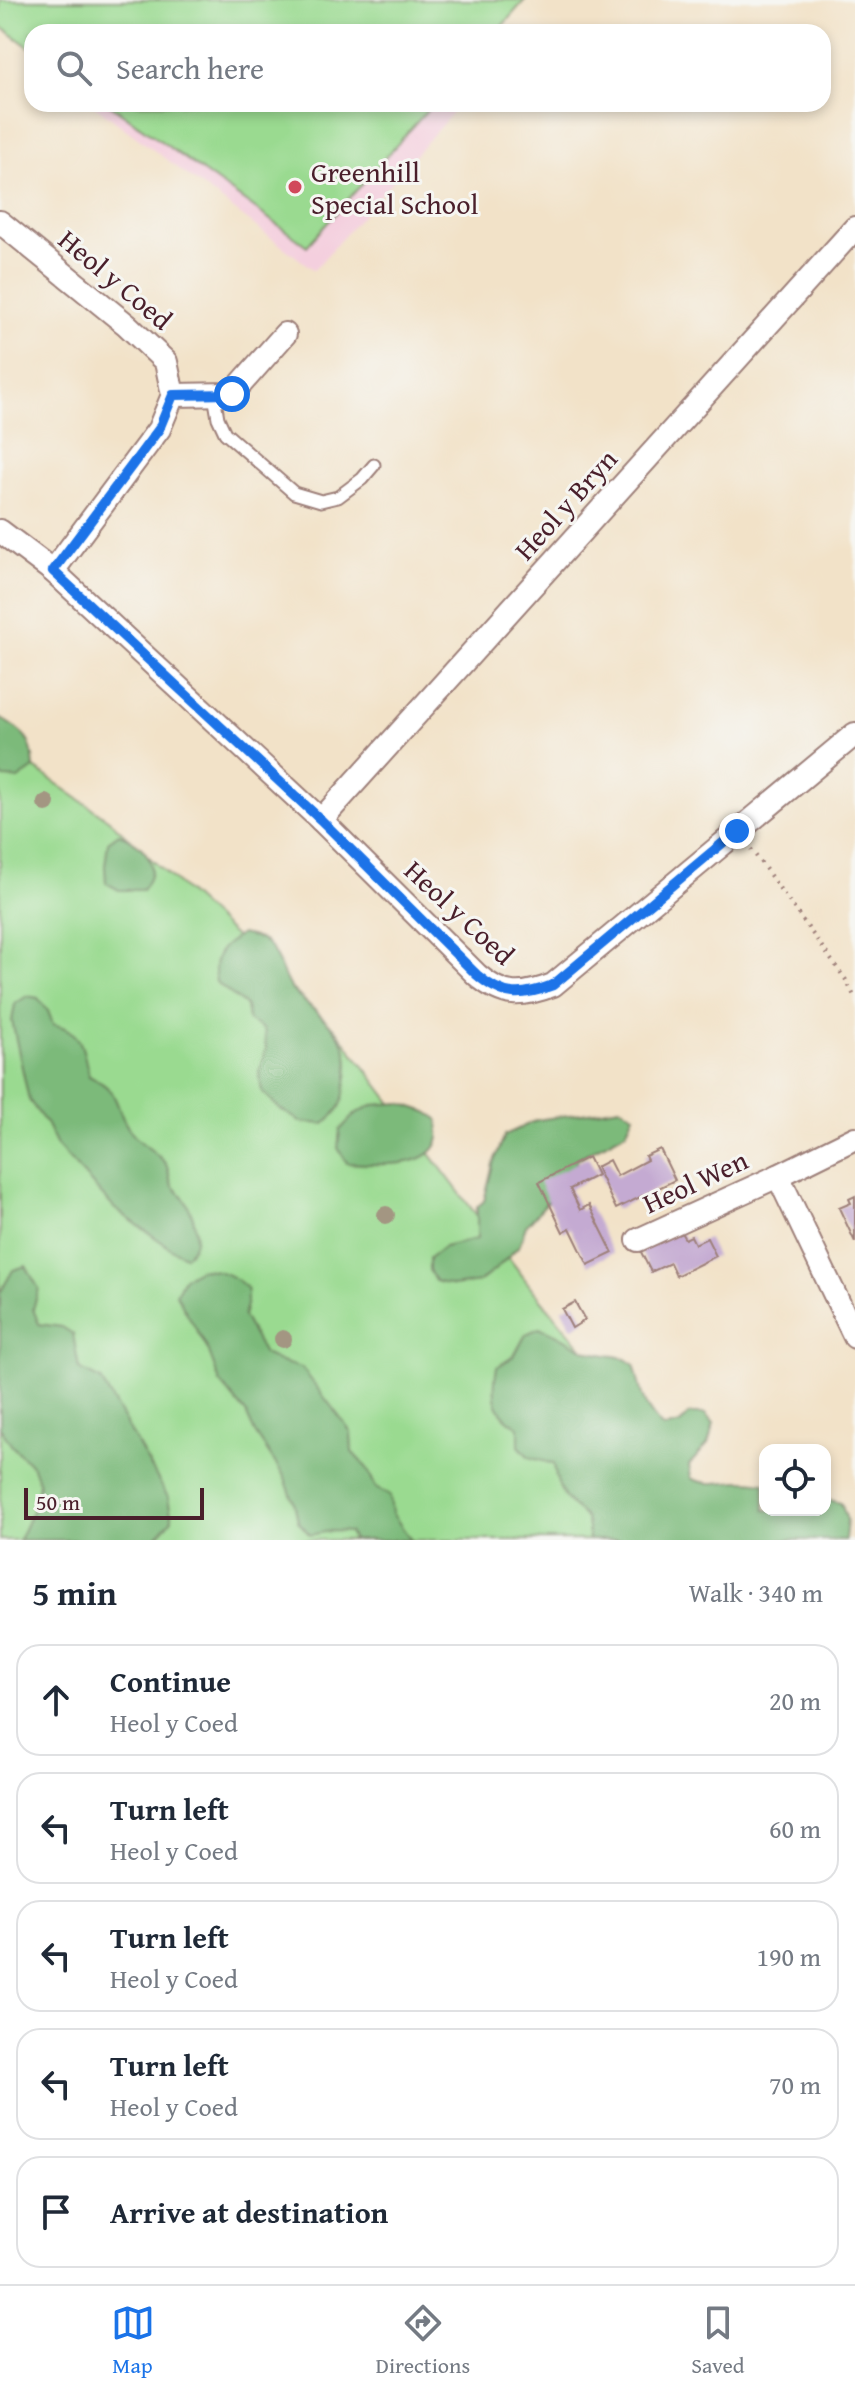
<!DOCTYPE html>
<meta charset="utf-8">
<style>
:root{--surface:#fff;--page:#f2f2f3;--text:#1f2937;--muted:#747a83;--line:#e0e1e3;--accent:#1a73e8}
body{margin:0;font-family:"Gentium Book Plus",serif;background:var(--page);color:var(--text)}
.controls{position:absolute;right:24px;bottom:24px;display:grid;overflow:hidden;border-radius:16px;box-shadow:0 4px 12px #0003}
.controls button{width:72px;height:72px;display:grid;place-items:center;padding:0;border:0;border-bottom:2px solid var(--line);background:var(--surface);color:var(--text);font:40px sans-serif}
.scale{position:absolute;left:24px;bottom:20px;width:180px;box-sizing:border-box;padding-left:8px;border:4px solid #4a1f2b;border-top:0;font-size:22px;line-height:28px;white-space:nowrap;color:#4a1f2b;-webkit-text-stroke:6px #f6f6f2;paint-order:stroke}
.stop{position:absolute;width:24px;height:24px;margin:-18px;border:6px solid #1a73e8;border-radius:50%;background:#fff}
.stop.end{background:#1a73e8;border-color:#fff;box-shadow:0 2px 8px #0008}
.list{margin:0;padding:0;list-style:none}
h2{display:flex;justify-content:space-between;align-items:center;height:104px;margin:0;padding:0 32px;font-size:34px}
h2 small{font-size:26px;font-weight:400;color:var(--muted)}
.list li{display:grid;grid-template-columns:52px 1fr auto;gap:24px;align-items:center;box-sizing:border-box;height:112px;margin:0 16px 16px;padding:0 16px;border:2px solid var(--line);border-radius:24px}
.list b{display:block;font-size:30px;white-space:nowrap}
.list p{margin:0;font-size:26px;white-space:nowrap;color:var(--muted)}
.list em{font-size:26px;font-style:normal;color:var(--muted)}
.icon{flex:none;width:44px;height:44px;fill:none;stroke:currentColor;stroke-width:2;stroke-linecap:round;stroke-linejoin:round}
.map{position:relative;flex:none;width:855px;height:1540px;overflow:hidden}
.search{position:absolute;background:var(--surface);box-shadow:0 4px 12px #0003;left:24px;right:24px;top:24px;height:88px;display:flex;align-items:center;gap:20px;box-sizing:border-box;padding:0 28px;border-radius:24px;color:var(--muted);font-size:30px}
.sheet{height:744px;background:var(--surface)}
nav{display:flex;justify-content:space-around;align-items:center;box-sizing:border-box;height:112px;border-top:2px solid var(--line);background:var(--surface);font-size:22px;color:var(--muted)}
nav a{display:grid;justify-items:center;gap:4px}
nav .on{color:var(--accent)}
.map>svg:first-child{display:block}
</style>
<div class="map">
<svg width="855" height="1540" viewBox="0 0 855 1540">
<rect width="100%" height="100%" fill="#f6f6f2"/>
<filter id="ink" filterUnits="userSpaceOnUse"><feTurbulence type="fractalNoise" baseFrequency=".0125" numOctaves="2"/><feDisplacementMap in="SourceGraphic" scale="16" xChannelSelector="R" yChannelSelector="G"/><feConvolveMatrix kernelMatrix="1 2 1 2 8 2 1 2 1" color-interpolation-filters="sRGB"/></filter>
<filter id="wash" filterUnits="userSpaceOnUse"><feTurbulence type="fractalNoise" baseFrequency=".006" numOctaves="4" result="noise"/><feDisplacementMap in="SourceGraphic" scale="32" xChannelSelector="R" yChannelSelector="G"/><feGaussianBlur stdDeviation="1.8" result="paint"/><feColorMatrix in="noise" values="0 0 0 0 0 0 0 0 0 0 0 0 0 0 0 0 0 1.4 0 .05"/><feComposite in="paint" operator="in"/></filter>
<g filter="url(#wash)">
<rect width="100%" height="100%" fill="#f2e2c8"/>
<!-- built -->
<polygon fill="#f4cfde" points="92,104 460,104 314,270"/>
<!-- green -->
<g fill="#9ada90" stroke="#727c5e" stroke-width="2">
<polygon points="0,0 525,0 497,32 32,32 32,49 0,26"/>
<polygon points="109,104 433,104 307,246"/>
<polygon points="0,744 109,820 337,1031 534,1291 654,1433 719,1540 0,1540"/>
</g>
<!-- forest -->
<g fill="#7bba7a" stroke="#626c52" stroke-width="2">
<path d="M0,718C24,732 33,738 34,768L18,779L4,778L0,774Z"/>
<path d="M119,834C144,844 163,865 142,890H119L106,883L105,866L108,842Z"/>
<path d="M241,934C281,940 274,963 291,989C294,993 300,998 304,1001C333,1028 355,1040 346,1083C342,1106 342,1109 324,1124L301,1122L280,1109L262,1092L259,1072L266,1049L264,1030L248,1020L246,1006L216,982C212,956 219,948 241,934Z"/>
<path d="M27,996L38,998L48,1011L53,1024C85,1032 82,1049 89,1076C125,1092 112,1109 132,1133C141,1145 156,1151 165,1163C170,1169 168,1179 173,1186C176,1191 182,1194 185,1200C195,1217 203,1243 185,1256L173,1250L115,1209L57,1146L47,1125L29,1100L12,1021L15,1004Z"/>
<path d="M400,1103L427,1112L438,1119C438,1124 440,1133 439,1138C432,1171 372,1164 347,1163L338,1148L340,1130L355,1114L372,1105Z"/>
<polygon points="620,1107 634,1115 626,1132 577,1159 574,1172 526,1226 519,1246 497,1268 479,1282 453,1286 435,1281 429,1270 429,1258 444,1247 477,1239 477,1207 484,1201 493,1164 505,1135 537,1120"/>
<polygon points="26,1266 39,1289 33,1309 39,1324 62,1327 73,1334 79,1369 101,1380 168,1497 172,1520 153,1540 19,1540 35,1505 39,1484 33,1467 12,1446 0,1428 0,1293 13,1270"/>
<path d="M200,1269C219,1269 233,1275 247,1288V1301L243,1316L264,1354L281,1362L302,1368L351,1432L352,1452L367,1468L376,1488L390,1496L392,1513L411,1540H353L349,1532L330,1531L310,1535L298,1521L294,1502L284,1476L255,1433L246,1413L220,1382L208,1350L176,1294L184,1278Z"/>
<path d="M539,1328C557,1331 573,1346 591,1352C606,1356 621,1354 634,1364C643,1395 639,1402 663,1428L680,1424L689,1414H705L714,1424L708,1444L689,1465L691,1478C710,1488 725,1480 745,1481C751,1481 758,1482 765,1483V1510H825V1502L830,1500L841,1503L847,1520L845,1540H588C590,1507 577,1517 564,1496C558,1487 555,1475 554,1464L529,1457L519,1446V1427C492,1412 492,1395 497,1367L514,1356L526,1334Z"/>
</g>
<g id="blocks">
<!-- building -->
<g fill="#c4aad2">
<polygon points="660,1149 675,1180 616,1209 596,1167 609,1160 617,1176 647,1160 645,1156"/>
<polygon points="588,1157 597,1175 570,1189 580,1210 589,1205 613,1253 588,1265 570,1228 563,1232 539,1182"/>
<polygon points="855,1196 855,1242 839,1208 851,1203 849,1199"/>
<polygon points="680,1231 685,1239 691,1236 695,1244 707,1238 716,1256 676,1276 670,1263 651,1272 640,1250"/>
<polygon points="575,1302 585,1320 572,1328 562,1309"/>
</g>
</g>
</g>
<g filter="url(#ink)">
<use href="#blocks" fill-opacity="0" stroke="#9e807a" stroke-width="2"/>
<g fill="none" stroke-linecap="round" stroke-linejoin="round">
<defs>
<polyline id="service" points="214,395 218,418 225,433 294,493 321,501 338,497 362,479 374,465"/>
<g id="minor">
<polyline points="0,222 127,325 166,362 173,395 159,429 53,571"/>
<polyline points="173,395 232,394 285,334"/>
<path d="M0,531L53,571L321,820L477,975C504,998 521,997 553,985L855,734"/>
<polyline points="321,820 855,228"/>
<polyline points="778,1176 855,1337"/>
<polyline points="638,1240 778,1176 855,1138"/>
</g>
</defs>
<!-- service casing -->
<use href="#service" stroke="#9e807a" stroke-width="15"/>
<!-- minor casing -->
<use href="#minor" stroke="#9e807a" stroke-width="26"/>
<!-- path -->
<polyline stroke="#9e807a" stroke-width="4" stroke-dasharray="2 6" stroke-linecap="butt" points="751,849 846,980 855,998"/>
<!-- service -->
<use href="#service" stroke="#fff" stroke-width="11"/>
<!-- minor -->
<use href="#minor" stroke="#fff" stroke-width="22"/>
</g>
<!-- trees -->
<g fill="#a39682">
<circle cx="46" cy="803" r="9"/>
<circle cx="386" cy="1215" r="9"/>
<circle cx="283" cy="1339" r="9"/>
</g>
</g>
<g fill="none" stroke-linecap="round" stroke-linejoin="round" filter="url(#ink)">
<!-- route -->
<path stroke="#1a73e8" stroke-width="10" d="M232,394L173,395L159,429L53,571L321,820L477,975C504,998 521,997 553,985L737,831"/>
</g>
<!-- markers -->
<circle fill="#d1495b" stroke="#f6f6f2" stroke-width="3" cx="295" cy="187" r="8"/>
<g text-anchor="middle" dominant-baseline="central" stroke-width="6" stroke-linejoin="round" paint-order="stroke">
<!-- poi labels -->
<g font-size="28" fill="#4a1f2b" stroke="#f6f6f2" text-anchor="start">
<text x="311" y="171">Greenhill<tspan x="311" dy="32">Special School</tspan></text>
</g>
<!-- street labels -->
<g font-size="28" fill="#4a1f2b" stroke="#f6f6f2">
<text transform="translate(116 279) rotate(40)">Heol y Coed</text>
<text transform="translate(565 504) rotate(-48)">Heol y Bryn</text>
<text transform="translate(460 912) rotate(43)">Heol y Coed</text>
<text transform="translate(695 1181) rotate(-25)">Heol Wen</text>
</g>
</g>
</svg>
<div class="controls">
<button><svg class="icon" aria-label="locate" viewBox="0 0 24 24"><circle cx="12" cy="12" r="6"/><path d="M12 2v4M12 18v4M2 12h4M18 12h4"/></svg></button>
</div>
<div class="scale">50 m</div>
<div class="stop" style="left:232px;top:394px"></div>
<div class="stop end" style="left:737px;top:831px"></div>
<div class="search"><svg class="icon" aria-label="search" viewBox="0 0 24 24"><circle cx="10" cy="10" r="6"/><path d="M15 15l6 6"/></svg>Search here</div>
</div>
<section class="sheet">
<h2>5 min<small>Walk · 340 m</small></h2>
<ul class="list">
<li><svg class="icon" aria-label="ahead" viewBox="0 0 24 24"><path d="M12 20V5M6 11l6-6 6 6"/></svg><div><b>Continue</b><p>Heol y Coed</p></div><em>20 m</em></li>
<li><svg class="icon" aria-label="left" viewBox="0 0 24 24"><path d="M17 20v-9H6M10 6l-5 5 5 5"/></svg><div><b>Turn left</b><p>Heol y Coed</p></div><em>60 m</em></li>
<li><svg class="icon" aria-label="left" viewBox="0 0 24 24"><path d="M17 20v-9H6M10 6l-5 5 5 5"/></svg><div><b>Turn left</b><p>Heol y Coed</p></div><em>190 m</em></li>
<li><svg class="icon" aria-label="left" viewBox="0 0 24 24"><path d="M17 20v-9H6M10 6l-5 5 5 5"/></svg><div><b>Turn left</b><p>Heol y Coed</p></div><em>70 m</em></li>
<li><svg class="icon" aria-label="arrive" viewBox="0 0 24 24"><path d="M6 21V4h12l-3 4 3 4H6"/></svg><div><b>Arrive at destination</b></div></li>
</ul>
</section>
<nav>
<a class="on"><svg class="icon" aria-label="map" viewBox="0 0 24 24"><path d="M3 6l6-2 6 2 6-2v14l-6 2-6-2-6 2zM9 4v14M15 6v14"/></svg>Map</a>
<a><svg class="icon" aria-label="directions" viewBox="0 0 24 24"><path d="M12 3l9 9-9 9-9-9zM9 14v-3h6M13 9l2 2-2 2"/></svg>Directions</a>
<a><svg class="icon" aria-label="saved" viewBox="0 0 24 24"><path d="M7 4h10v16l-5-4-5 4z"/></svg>Saved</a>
</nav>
